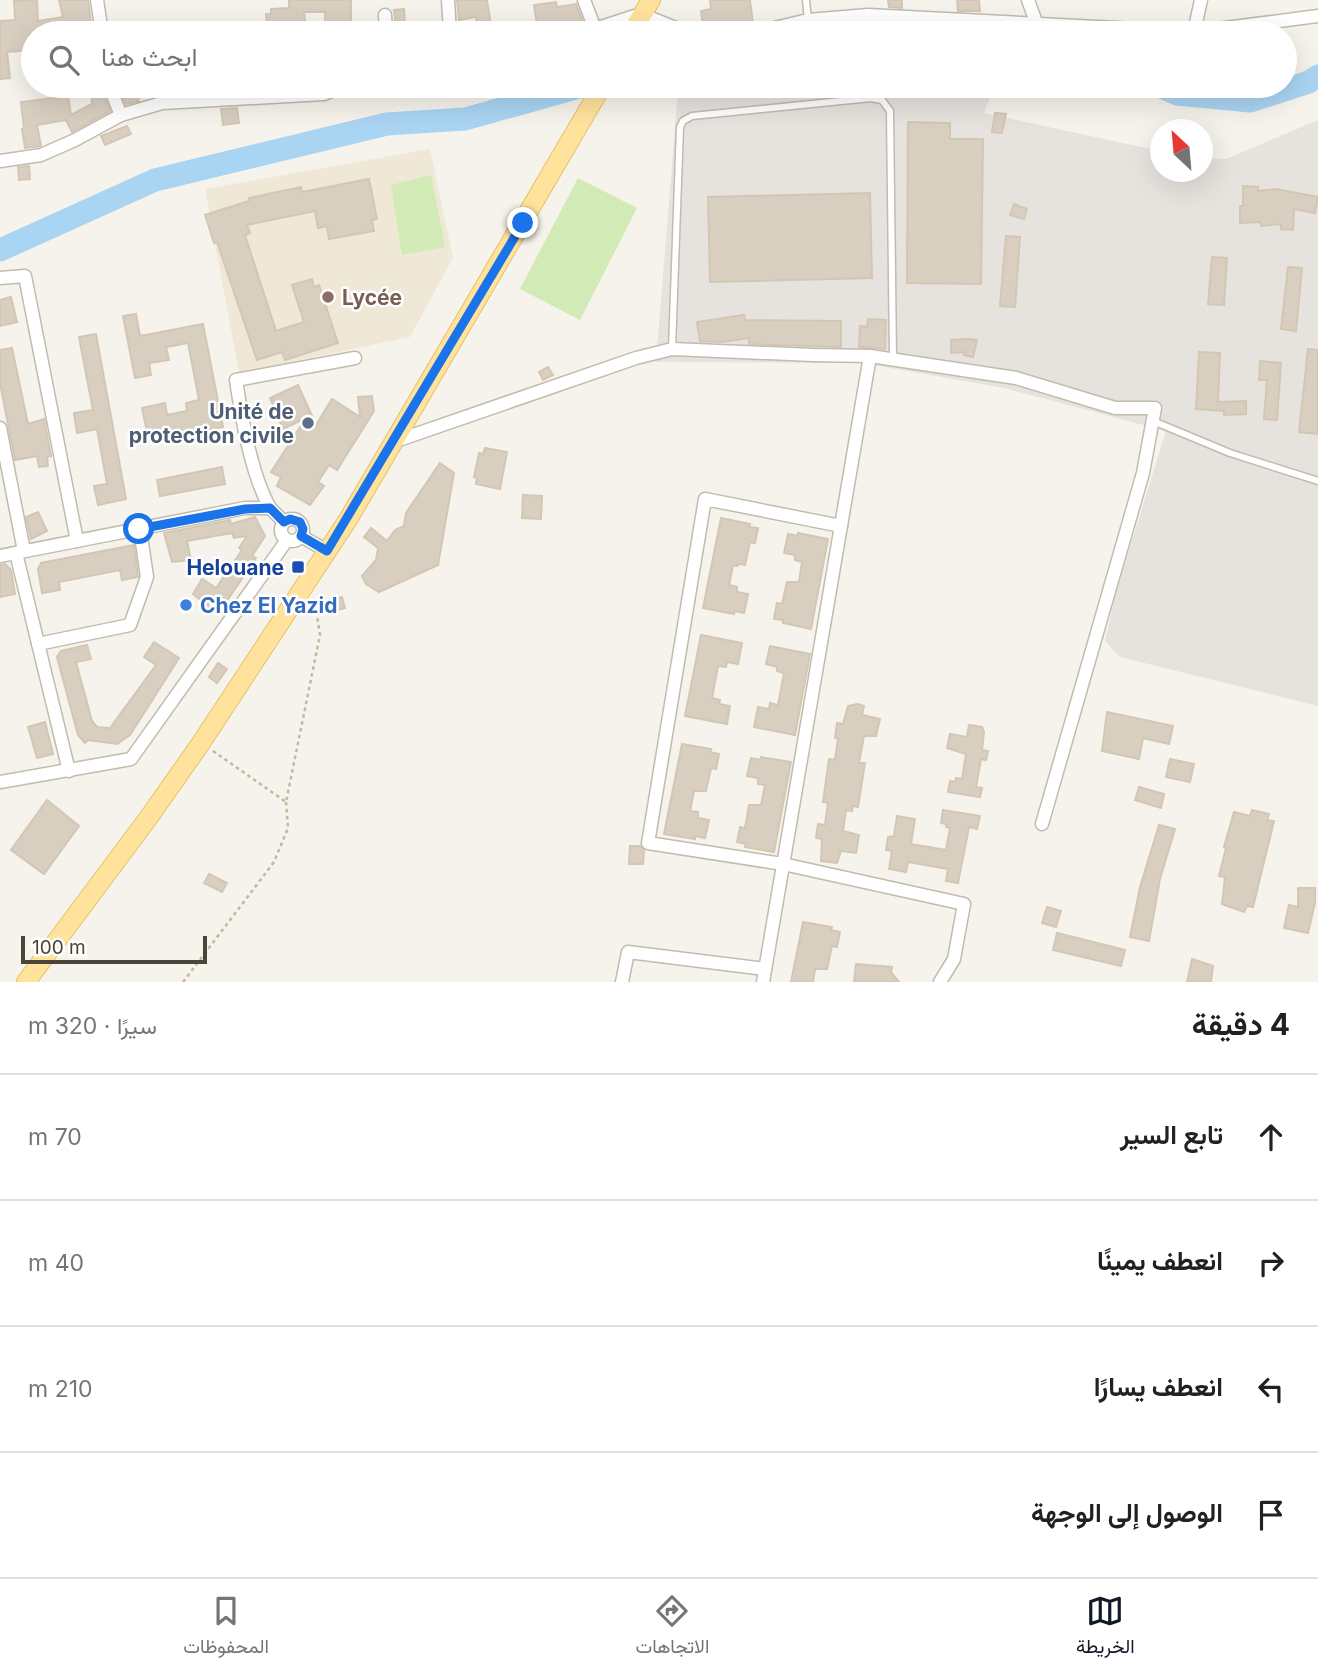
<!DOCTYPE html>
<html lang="ar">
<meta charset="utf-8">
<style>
:root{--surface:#fff;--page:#f2f2f2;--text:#202124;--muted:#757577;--line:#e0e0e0;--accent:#111827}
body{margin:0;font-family:Inter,Vazirmatn,sans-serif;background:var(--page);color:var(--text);direction:rtl}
.compass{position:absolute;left:1150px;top:119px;width:63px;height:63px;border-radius:50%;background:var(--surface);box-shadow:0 7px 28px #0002;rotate:334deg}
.scale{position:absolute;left:21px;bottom:18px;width:186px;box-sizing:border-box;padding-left:7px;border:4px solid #4b4439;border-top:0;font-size:19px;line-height:24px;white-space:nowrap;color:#4b4439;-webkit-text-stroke:5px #fff;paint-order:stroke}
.stop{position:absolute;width:21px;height:21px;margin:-16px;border:5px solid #1a73e8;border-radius:50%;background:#fff}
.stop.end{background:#1a73e8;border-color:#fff;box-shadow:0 2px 7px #0008}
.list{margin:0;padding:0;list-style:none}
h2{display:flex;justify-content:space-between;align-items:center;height:91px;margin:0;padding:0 28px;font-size:30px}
h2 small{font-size:23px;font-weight:400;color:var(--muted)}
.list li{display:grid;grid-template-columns:46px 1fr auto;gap:21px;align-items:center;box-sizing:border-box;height:126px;padding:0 28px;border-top:2px solid var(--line)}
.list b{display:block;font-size:26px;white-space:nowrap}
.list em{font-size:23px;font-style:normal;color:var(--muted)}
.icon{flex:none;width:38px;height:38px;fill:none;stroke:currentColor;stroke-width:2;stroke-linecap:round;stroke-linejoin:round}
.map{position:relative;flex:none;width:1318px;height:982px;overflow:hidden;direction:ltr}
.search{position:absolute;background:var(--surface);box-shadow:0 7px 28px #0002;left:21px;right:21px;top:21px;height:77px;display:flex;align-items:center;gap:18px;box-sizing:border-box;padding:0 24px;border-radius:38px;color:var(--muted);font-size:26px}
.sheet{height:595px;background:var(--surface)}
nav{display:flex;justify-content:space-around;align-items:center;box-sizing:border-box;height:98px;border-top:2px solid var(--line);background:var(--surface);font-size:19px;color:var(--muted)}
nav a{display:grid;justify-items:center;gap:4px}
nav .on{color:var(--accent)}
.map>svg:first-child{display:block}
</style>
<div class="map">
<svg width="1318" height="982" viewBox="0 0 1318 982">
<rect width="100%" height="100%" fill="#f6f3ec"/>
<!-- industrial -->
<polygon fill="#e6e2dd" points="693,86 994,86 984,113 1160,151 1160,172 1202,172 1203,158 1226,159 1318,120 1318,706 1120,657 1105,641 1116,592 1166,431 1004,388 862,363 656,362 678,90"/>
<!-- education -->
<polygon fill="#efe8d6" points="430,149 453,258 410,337 239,373 205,189"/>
<!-- green -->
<g fill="#d2eab5">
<polygon points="431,175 445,247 402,255 391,185"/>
<polygon points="578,178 637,208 580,320 520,289"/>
</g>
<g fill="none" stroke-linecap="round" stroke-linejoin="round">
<!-- river -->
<g stroke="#a9d4f2" stroke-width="23">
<polyline points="1159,86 1177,94 1250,101 1309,82 1318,76"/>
<polyline points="0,250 155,180 387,124 465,119 583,86"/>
</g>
</g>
<!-- building -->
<g fill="#d8cfc1" stroke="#d3c7b4" stroke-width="2">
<polygon points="37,0 38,21 63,17 59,0 88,0 92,33 33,33 33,50 7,52 10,78 0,79 0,21 15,20 14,1"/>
<polygon points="289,0 351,0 351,22 325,23 325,12 304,12 306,29 294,31 294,33 268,33 266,14 271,14 271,9 289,8"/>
<polygon points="457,0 487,0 492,32 478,33 476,17 459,20"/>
<polygon points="710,0 750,0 753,24 747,28 715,32 714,29 708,29 708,24 703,25 701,11 711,9"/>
<polygon points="888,0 902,0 902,8 889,7"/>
<polygon points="957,0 979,0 980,11 958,11"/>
<polygon points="556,2 557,7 576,4 583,22 568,25 562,29 538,32 534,5"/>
<polygon points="404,9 405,25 396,26 394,10"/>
<polygon points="91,86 100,86 110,111 72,132 66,120 37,125 41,146 25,148 22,129 24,129 21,102 68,96 71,115 92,104"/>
<polygon points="118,86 135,86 139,101 126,104"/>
<polygon points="237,108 239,123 223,125 221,109"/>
<polygon points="995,113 1006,114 1002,133 992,132"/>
<polygon points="908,122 950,123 950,139 983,139 981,284 907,283"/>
<polygon points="127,126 131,134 105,145 101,136"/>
<polygon points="29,166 30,179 19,180 18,167"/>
<polygon points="369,179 377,219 372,220 374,231 329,239 327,226 318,228 315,211 247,225 250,233 245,235 276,331 304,322 292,285 312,279 314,287 319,285 338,343 285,360 282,352 257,360 217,242 214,243 205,215 249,201 249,198 301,187 302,192"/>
<polygon points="1243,186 1258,187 1258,191 1276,189 1318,197 1315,213 1294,209 1293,230 1281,229 1281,224 1261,226 1261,222 1240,223 1240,206 1243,206"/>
<polygon points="870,193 872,278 710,282 708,197"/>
<polygon points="1014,204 1027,209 1024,219 1010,215"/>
<polygon points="1006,236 1020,237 1015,307 1000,306"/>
<polygon points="1212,257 1227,258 1224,305 1208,304"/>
<polygon points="1288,267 1302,268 1296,331 1281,329"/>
<polygon points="11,297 17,322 0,326 0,300"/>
<polygon points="136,314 140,336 203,324 223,427 149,441 142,408 165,403 167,415 187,411 186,403 199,400 188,343 166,347 169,360 149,363 151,375 135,378 123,316"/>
<polygon points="744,315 745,320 841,321 841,347 749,344 749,338 721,342 700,341 697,322"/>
<polygon points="868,319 886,320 885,349 859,347 860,326 867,327"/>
<polygon points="96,334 126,499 98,505 94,486 107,484 97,429 77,433 74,413 93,410 79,337"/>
<polygon points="967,339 977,340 973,357 964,355 965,352 951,353 951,340"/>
<polygon points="12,348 28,424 44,419 51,456 47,457 48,466 39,467 37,456 15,460 0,383 0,350"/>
<polygon points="1308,349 1318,350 1318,434 1299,432"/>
<polygon points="1199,352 1220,353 1218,402 1246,401 1246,414 1224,415 1224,411 1196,409"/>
<polygon points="1260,361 1281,363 1277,420 1264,419 1267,380 1259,380"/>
<polygon points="548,367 553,375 543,380 539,372"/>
<polygon points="298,385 316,425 332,399 360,417 358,397 372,396 374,411 337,470 329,465 318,482 324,486 310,505 277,486 281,477 271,472 306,418 283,429 270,398"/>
<polygon points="485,448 507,452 500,489 476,484 477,478 474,477 479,453 483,454"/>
<polygon points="440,463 454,473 438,565 379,592 366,584 362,576 376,560 378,548 364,537 371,528 387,541 395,530 404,526 406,513"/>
<polygon points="222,467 225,484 160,496 157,480"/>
<polygon points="523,495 542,496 541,519 522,518"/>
<polygon points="38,512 47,531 31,539 26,517"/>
<polygon points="255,517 265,536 252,556 256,558 218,614 193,594 202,579 216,588 242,550 239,548 247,536 234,538 232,533 187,541 191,560 172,562 164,533 230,520 231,524"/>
<polygon points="721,518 750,524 749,527 758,528 755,543 750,542 745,565 738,564 737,566 733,565 729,585 737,587 737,592 748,594 744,613 735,611 734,614 703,608"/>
<polygon points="798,533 828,539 811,629 783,623 783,620 774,619 777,603 782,604 787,582 799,582 802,562 795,560 795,555 784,553 788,534 797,536"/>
<polygon points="134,545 138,577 122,580 120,570 59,582 60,590 42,593 38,569 41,563"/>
<polygon points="5,564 11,570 15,594 0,597 0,565"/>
<polygon points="342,597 345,608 330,612 327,602"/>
<polygon points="701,635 742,643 738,664 727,662 726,667 718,666 712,698 720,700 719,704 730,706 727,724 685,716"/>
<polygon points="154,642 179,658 130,735 117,744 88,740 85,743 78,735 57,657 61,651 87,645 91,659 76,662 92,721 97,727 110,728 156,665 144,657"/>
<polygon points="770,646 810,654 795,735 754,727 758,707 769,709 770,703 778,705 784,673 777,671 777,667 766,664"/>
<polygon points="218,663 227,669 217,683 209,677"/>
<polygon points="857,704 864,706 862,715 880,719 876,736 864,736 859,763 865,763 858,807 853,806 852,811 846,810 843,831 859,835 856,853 841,851 837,863 821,861 822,839 816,838 818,824 825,825 828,803 823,802 829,759 835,760 838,738 835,738 837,723 843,724 848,706"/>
<polygon points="1107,712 1173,726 1169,744 1143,738 1139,759 1102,751"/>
<polygon points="45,722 53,754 37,758 28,727"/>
<polygon points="969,725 982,727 984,732 982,750 988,751 986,760 981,759 976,787 982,788 980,797 948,792 950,781 955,782 956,778 962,779 966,754 947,748 950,734 967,737"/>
<polygon points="682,744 711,749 710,752 719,754 716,769 711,768 706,791 694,791 690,811 698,812 698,818 709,820 705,838 695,836 695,839 664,834"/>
<polygon points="761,757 791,762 774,852 745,847 746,844 737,842 740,827 745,828 749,805 761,805 765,785 758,784 758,778 747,776 751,758 760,760"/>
<polygon points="1170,759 1194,764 1190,782 1166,777"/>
<polygon points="1139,787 1164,794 1161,808 1135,800"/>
<polygon points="47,800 79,826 44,874 11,850"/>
<polygon points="943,810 980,816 977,829 969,827 958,883 946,881 948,869 908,862 906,872 889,869 892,851 886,850 888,837 894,836 897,816 915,819 911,844 946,850 950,828 946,827 946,824 941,823"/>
<polygon points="1252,810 1269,814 1267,820 1274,821 1253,907 1247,906 1244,912 1222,904 1225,877 1219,876 1226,848 1224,847 1234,812 1250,816"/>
<polygon points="1159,825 1175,829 1160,879 1149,941 1130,937 1140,887"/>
<polygon points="630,846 640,846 644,850 643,864 629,864"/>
<polygon points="209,874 227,883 222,892 204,883"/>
<polygon points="1298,888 1315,888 1315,903 1308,933 1284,928 1289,905 1298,907"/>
<polygon points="1047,907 1061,911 1056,927 1042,923"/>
<polygon points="803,922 832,927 831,930 840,932 837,947 832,946 827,969 815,969 813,982 791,982"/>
<polygon points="1057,933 1125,950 1121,966 1053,950"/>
<polygon points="1192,959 1213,966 1211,982 1187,982"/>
<polygon points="856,964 892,967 891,972 899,982 854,982"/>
</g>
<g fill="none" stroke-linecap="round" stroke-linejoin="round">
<defs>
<g id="lane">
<polyline points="806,0 808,20"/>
<polyline points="672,349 680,127 683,121 692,116 871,98 882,100 890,111 893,358"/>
<polyline points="1153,421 1230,453 1318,481"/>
</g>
<g id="street">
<polyline points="97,0 102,33"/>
<polyline points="448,0 450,33"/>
<polyline points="584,0 595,29"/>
<polyline points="1028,0 1036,22"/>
<polyline points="385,15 386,33"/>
<polyline points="1194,32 1201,0"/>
<polyline points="510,33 515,33"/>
<polyline points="570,33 595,29 641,14 688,33"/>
<polyline points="754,33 808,20 868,15 1194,32 1318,16"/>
<polyline points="109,86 121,115"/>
<polyline points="0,161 41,155 75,140 121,115 162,103 324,94 343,86"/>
<polyline points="0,278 25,276 77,541"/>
<polyline points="0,428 24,551"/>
<polyline points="393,442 636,358 672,349 813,355 870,356 1016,378 1115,408 1155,408 1143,473 1042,824"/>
<path d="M270,508C251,474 242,419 236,380L355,358"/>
<circle cx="292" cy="530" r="11"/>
<polyline points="841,526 705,499 648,843 783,864 964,904 954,959 940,982"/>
<polyline points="301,536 327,551"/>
<polyline points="16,553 69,771"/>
<polyline points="0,556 245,508 270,508 284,522"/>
<polyline points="38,644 130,625 147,577 140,529"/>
<polyline points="0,782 131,759 287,540"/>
<polyline points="622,982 628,952 765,969"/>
<polyline points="763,982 870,356"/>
</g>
<g id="primary">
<polyline points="631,33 651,0"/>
<polyline points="26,982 149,817 201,743 349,518 602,86"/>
</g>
</defs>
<!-- lane casing -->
<use href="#lane" stroke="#c2bbae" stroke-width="9"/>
<!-- street casing -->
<use href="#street" stroke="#c2bbae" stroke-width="15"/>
<!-- primary casing -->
<use href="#primary" stroke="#e6c16a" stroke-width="20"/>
<!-- path -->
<g stroke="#c4b79f" stroke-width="2.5" stroke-dasharray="3.5 3.5" stroke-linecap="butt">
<polyline points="213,751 286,802 320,635 316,609 309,604"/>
<polyline points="183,982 274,862 288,828 286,802"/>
</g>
<!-- lane -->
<use href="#lane" stroke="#fff" stroke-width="6"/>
<!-- street -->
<use href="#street" stroke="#fff" stroke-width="12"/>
<!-- primary -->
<use href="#primary" stroke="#ffe39c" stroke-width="18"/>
</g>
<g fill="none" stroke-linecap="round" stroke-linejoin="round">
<!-- route -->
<polyline stroke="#1a73e8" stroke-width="9" points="139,529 245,509 270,508 284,522 290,519 300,522 303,529 301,536 327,551 523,223"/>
</g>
<!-- markers -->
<circle fill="#8d6e63" stroke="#fff" stroke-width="2.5" cx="328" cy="297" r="7"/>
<circle fill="#5c6f8a" stroke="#fff" stroke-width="2.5" cx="308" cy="423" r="7"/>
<rect fill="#1a4fb4" stroke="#fff" stroke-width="2.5" x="291" y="560" width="14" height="14" rx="3.5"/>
<circle fill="#3f7fe0" stroke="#fff" stroke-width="2.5" cx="186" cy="605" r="7"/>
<g text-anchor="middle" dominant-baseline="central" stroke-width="5" stroke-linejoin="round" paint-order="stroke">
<!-- education labels -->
<g font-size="21" font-weight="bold" fill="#785e54" stroke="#fff" text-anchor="start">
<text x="342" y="297">Lycée</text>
</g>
<!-- service labels -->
<g font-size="21" font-weight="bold" fill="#4e5e75" stroke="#fff" text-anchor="end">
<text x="294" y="411">Unité de<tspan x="294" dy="24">protection civile</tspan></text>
</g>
<!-- transit labels -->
<g font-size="21" font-weight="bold" fill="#164399" stroke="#fff" text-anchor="end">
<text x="284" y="567">Helouane</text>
</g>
<!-- shop labels -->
<g font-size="21" font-weight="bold" fill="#366cbe" stroke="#fff" text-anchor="start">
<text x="200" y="605">Chez El Yazid</text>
</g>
</g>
</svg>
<svg class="compass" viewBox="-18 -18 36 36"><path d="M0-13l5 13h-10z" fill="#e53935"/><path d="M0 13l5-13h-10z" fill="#757577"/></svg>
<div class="scale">100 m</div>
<div class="stop" style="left:139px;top:529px"></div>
<div class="stop end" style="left:523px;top:223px"></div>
<div class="search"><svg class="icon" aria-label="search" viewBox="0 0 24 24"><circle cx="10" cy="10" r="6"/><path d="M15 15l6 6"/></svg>ابحث هنا</div>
</div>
<section class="sheet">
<h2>4 دقيقة<small>سيرًا · 320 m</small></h2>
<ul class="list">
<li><svg class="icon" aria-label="ahead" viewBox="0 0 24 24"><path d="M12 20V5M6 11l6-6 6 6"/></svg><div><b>تابع السير</b></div><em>70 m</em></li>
<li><svg class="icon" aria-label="right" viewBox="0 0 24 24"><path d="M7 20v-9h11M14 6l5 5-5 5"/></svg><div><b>انعطف يمينًا</b></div><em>40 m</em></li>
<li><svg class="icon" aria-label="left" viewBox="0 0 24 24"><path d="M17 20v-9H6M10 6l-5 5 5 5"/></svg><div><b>انعطف يسارًا</b></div><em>210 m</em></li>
<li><svg class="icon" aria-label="arrive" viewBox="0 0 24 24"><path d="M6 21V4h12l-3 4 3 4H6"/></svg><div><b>الوصول إلى الوجهة</b></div></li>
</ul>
</section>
<nav>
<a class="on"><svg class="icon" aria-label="map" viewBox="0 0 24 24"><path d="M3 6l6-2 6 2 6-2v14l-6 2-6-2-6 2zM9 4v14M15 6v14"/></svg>الخريطة</a>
<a><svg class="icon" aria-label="directions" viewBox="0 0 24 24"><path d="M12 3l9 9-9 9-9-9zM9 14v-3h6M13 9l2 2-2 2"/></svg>الاتجاهات</a>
<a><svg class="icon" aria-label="saved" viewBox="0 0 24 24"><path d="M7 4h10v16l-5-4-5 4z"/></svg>المحفوظات</a>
</nav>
